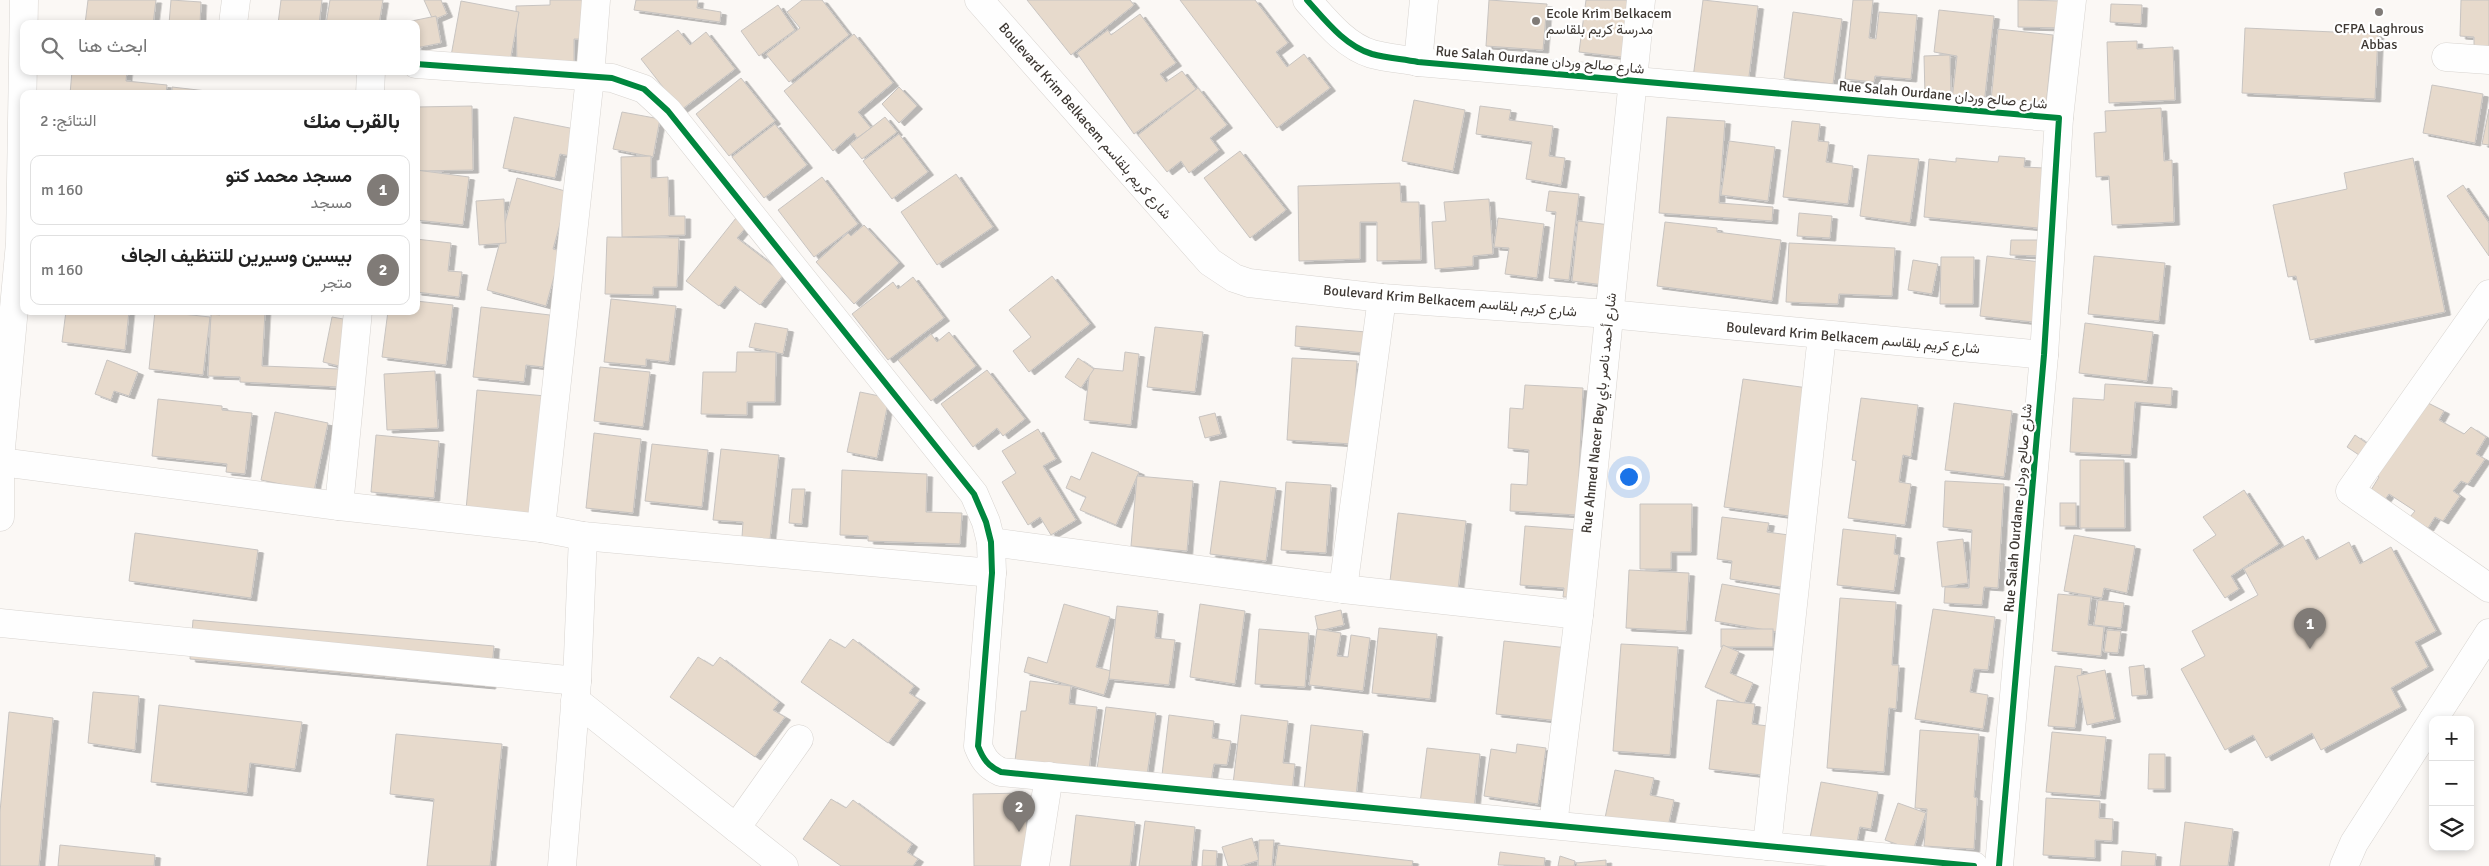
<!DOCTYPE html>
<html lang="ar">
<meta charset="utf-8">
<style>
:root{--surface:#fff;--page:#f2f2f2;--text:#222;--muted:#767676;--line:#e0e0e0;--accent:#807b77}
body{margin:0;font-family:Signika,Vazirmatn,sans-serif;background:var(--page);color:var(--text);direction:rtl}
.controls{position:absolute;right:15px;bottom:15px;display:grid;overflow:hidden;border-radius:10px;box-shadow:0 2px 8px #0003}
.controls button{width:45px;height:45px;display:grid;place-items:center;padding:0;border:0;border-bottom:1px solid var(--line);background:var(--surface);color:var(--text);font:25px sans-serif}
.you{position:absolute;left:1628px;top:476px;width:18px;height:18px;margin:-12px;border:4px solid #fff;border-radius:50%;background:#1a73e8;box-shadow:0 0 0 8px #1a73e833}
.badge{display:grid;place-items:center;width:32px;height:32px;border-radius:50%;background:var(--accent);color:#fff;font-size:16px;font-weight:700}
.pin{position:absolute;translate:-50% -41px;filter:drop-shadow(0 1px 2px #0008)}
.pin::after{content:'';position:absolute;top:26px;width:18px;height:15px;background:inherit;clip-path:polygon(0 0,100% 0,50% 100%)}
.list{margin:0;padding:0;list-style:none}
h2{display:flex;justify-content:space-between;align-items:center;height:65px;margin:0;padding:0 20px;font-size:21px}
h2 small{font-size:16px;font-weight:400;color:var(--muted)}
.list li{display:grid;grid-template-columns:32px 1fr auto;gap:15px;align-items:center;box-sizing:border-box;height:70px;margin:0 10px 10px;padding:0 10px;border:1px solid var(--line);border-radius:10px}
.list b{display:block;font-size:19px;white-space:nowrap}
.list p{margin:0;font-size:16px;white-space:nowrap;color:var(--muted)}
.list em{font-size:16px;font-style:normal;color:var(--muted)}
.icon{flex:none;width:28px;height:28px;fill:none;stroke:currentColor;stroke-width:2;stroke-linecap:round;stroke-linejoin:round}
.map{position:relative;flex:none;width:2489px;height:866px;overflow:hidden;direction:ltr}
.search{position:absolute;background:var(--surface);box-shadow:0 2px 8px #0003;left:20px;top:20px;width:400px;height:55px;display:flex;align-items:center;gap:12px;box-sizing:border-box;padding:0 18px;border-radius:10px;color:var(--muted);font-size:19px}
.panel{position:absolute;background:var(--surface);box-shadow:0 2px 8px #0003;left:20px;top:90px;width:400px;height:225px;border-radius:10px;direction:rtl}
.map>svg:first-child{display:block}
</style>
<div class="map">
<svg width="2489" height="866" viewBox="0 0 2489 866">
<defs>
<filter id="shadow"><feDropShadow dx="5.5" dy="3" stdDeviation="0" flood-color="#0004"/></filter>
</defs>
<rect width="100%" height="100%" fill="#fbf8f5"/>
<!-- building -->
<g fill="#e7dacc" stroke="#c8c4c1" filter="url(#shadow)">
<polygon points="88,0 156,0 153,24 85,24"/>
<polygon points="171,0 201,2 200,24 169,24"/>
<polygon points="281,0 322,0 319,24 278,24"/>
<polygon points="330,0 383,0 379,24 326,24"/>
<polygon points="424,0 441,0 447,14 433,20"/>
<polygon points="550,0 586,0 587,39 574,39 574,67 517,69 516,6 550,5"/>
<polygon points="636,0 698,0 697,8 721,12 720,22 634,10"/>
<polygon points="802,0 822,0 849,35 789,82 766,54 800,28 787,12"/>
<polygon points="1027,0 1130,0 1134,5 1071,55"/>
<polygon points="1180,0 1255,0 1288,43 1276,52 1287,67 1304,54 1330,88 1277,128"/>
<polygon points="1489,0 1547,4 1543,50 1486,46"/>
<polygon points="1586,0 1627,0 1622,57 1579,52"/>
<polygon points="1703,0 1758,6 1748,84 1693,78"/>
<polygon points="1853,0 1873,0 1869,38 1876,39 1879,12 1917,15 1911,79 1875,76 1874,82 1845,79"/>
<polygon points="2018,0 2062,1 2061,28 2018,27"/>
<polygon points="2461,0 2489,0 2489,57 2474,56 2474,37 2460,36"/>
<polygon points="461,1 519,12 509,67 451,56"/>
<polygon points="2111,4 2142,5 2141,24 2110,22"/>
<polygon points="778,5 795,30 759,56 741,31"/>
<polygon points="1939,10 1994,16 1984,104 1952,100 1957,56 1934,52"/>
<polygon points="1793,12 1842,19 1833,84 1784,78"/>
<polygon points="1140,14 1176,63 1160,74 1166,82 1182,71 1196,89 1134,134 1077,53 1108,30 1111,35"/>
<polygon points="436,16 441,43 416,48 416,24 397,24"/>
<polygon points="2245,28 2378,34 2375,99 2242,93"/>
<polygon points="1998,29 2053,35 2046,107 1991,101"/>
<polygon points="678,30 690,45 706,32 735,69 681,110 641,59"/>
<polygon points="854,34 893,83 858,112 871,128 857,138 854,133 833,151 784,91"/>
<polygon points="2137,41 2137,49 2173,47 2175,100 2109,103 2107,42"/>
<polygon points="1950,55 1951,95 1925,96 1924,56"/>
<polygon points="72,71 127,71 126,81 167,85 166,94 70,94"/>
<polygon points="741,78 775,121 729,156 696,114"/>
<polygon points="2432,85 2483,94 2475,143 2423,133"/>
<polygon points="172,87 224,93 224,94 172,94"/>
<polygon points="899,87 917,106 899,123 882,104"/>
<polygon points="1198,88 1227,125 1210,138 1219,150 1189,173 1181,161 1167,172 1138,135"/>
<polygon points="1414,100 1465,110 1453,171 1402,161"/>
<polygon points="472,106 473,170 416,171 416,107"/>
<polygon points="1480,106 1511,110 1509,120 1553,126 1549,156 1565,158 1561,185 1526,179 1532,142 1476,134"/>
<polygon points="2161,108 2164,161 2172,160 2174,222 2112,225 2109,176 2096,177 2094,133 2106,132 2105,111"/>
<polygon points="2489,109 2489,145 2482,144"/>
<polygon points="622,112 660,119 653,157 613,149"/>
<polygon points="514,117 580,130 575,157 560,154 555,178 503,168"/>
<polygon points="885,117 897,132 862,159 850,144"/>
<polygon points="1667,117 1725,121 1719,203 1773,207 1772,221 1659,213"/>
<polygon points="1792,121 1820,124 1818,141 1829,142 1826,162 1853,166 1848,204 1783,197"/>
<polygon points="775,124 807,165 764,198 732,157"/>
<polygon points="899,134 928,172 892,199 863,161"/>
<polygon points="1729,141 1775,147 1768,201 1721,195"/>
<polygon points="1240,151 1286,210 1250,238 1204,178"/>
<polygon points="1868,155 1919,159 1910,223 1860,216"/>
<polygon points="651,156 651,178 668,177 669,216 685,216 685,235 622,237 621,157"/>
<polygon points="1999,156 2025,158 2024,167 2044,168 2038,228 1924,217 1929,159 1956,162 1956,158 1998,162"/>
<polygon points="2413,158 2445,312 2310,340 2296,276 2288,277 2273,205 2347,189 2344,173"/>
<polygon points="416,170 469,177 463,225 416,220"/>
<polygon points="956,174 993,227 937,265 901,212"/>
<polygon points="822,177 858,224 814,257 778,210"/>
<polygon points="517,178 569,192 553,249 561,251 546,306 487,290"/>
<polygon points="1400,183 1401,202 1419,202 1421,260 1377,261 1377,222 1360,222 1360,259 1299,261 1298,186"/>
<polygon points="2463,185 2489,223 2489,256 2447,196"/>
<polygon points="1549,191 1579,194 1569,280 1549,278 1556,212 1546,211"/>
<polygon points="504,199 506,243 479,245 476,201"/>
<polygon points="1489,199 1493,254 1473,256 1473,266 1435,269 1432,222 1446,221 1444,202"/>
<polygon points="1799,213 1832,216 1830,238 1797,236"/>
<polygon points="736,218 747,226 737,238 784,274 760,305 735,286 719,306 686,281"/>
<polygon points="1498,218 1544,224 1537,278 1505,274 1509,248 1494,247"/>
<polygon points="1578,221 1610,225 1604,285 1572,281"/>
<polygon points="1665,222 1717,228 1717,232 1781,240 1772,301 1657,286"/>
<polygon points="864,225 899,263 854,304 816,262 848,233 851,236"/>
<polygon points="607,237 679,238 677,287 653,287 653,295 605,294"/>
<polygon points="416,239 451,243 448,271 462,272 459,297 416,292"/>
<polygon points="2011,240 2041,240 2041,256 2010,255"/>
<polygon points="1789,243 1895,248 1892,296 1839,294 1838,304 1786,302"/>
<polygon points="1987,256 2041,262 2033,322 1980,316"/>
<polygon points="2094,256 2165,263 2159,321 2088,314"/>
<polygon points="1941,257 1974,257 1973,304 1940,304"/>
<polygon points="1913,260 1938,264 1932,294 1908,290"/>
<polygon points="1052,276 1090,324 1029,372 1013,351 1031,337 1009,310"/>
<polygon points="913,277 944,318 888,360 852,314 893,282 898,289"/>
<polygon points="611,299 676,306 669,362 646,359 646,366 604,362"/>
<polygon points="416,301 453,305 446,365 382,357 388,311 416,311"/>
<polygon points="481,307 550,315 543,367 526,365 524,382 473,377"/>
<polygon points="66,311 129,311 125,350 62,342"/>
<polygon points="155,311 210,317 203,375 149,369"/>
<polygon points="220,311 265,312 262,366 340,369 339,387 240,382 240,377 208,376 211,314 220,315"/>
<polygon points="332,317 349,320 339,366 323,362"/>
<polygon points="755,323 788,329 783,354 749,347"/>
<polygon points="2085,323 2153,332 2147,381 2079,373"/>
<polygon points="1296,326 1366,332 1364,353 1295,346"/>
<polygon points="1155,327 1203,332 1195,392 1147,387"/>
<polygon points="949,332 976,366 931,401 898,360 931,334 937,342"/>
<polygon points="737,352 776,352 775,402 747,402 747,415 701,414 703,372 736,372"/>
<polygon points="1125,352 1139,354 1131,425 1084,420 1090,368 1123,371"/>
<polygon points="1078,358 1094,369 1081,388 1065,377"/>
<polygon points="1292,358 1357,361 1352,444 1287,440"/>
<polygon points="107,360 138,372 129,396 114,391 111,400 95,394"/>
<polygon points="600,367 650,372 643,427 594,421"/>
<polygon points="987,370 1025,419 1003,436 997,428 973,447 941,404"/>
<polygon points="435,371 438,428 387,430 384,374"/>
<polygon points="1743,379 1808,388 1789,516 1724,507"/>
<polygon points="2105,384 2172,388 2171,405 2135,402 2131,455 2070,452 2073,398 2104,400"/>
<polygon points="1525,385 1583,388 1577,515 1510,511 1511,484 1527,485 1529,450 1508,448 1510,408 1523,409"/>
<polygon points="477,390 546,396 536,516 466,510"/>
<polygon points="860,392 889,398 877,458 847,452"/>
<polygon points="1861,398 1918,405 1911,457 1903,455 1899,482 1911,484 1905,525 1848,518 1856,461 1852,460"/>
<polygon points="158,399 222,406 222,410 252,413 245,474 226,472 227,464 152,456"/>
<polygon points="2424,401 2444,411 2439,420 2464,434 2471,427 2486,437 2476,454 2485,459 2468,484 2461,481 2453,491 2460,496 2443,521 2435,517 2428,528 2410,517 2415,511 2389,494 2384,501 2371,490 2379,477 2371,471"/>
<polygon points="1954,403 2012,411 2004,477 1945,470"/>
<polygon points="275,412 328,423 314,491 261,480"/>
<polygon points="1215,413 1221,434 1205,438 1199,417"/>
<polygon points="1038,429 1056,459 1043,466 1076,520 1051,535 1040,517 1028,525 1002,482 1016,473 1002,451"/>
<polygon points="594,433 641,439 633,513 586,508"/>
<polygon points="376,435 439,441 434,498 371,492"/>
<polygon points="2355,435 2372,447 2365,459 2347,447"/>
<polygon points="652,444 708,450 702,507 645,501"/>
<polygon points="721,449 779,455 770,539 742,537 743,522 713,520"/>
<polygon points="1092,452 1139,472 1116,525 1080,510 1086,497 1066,488 1071,476 1080,480"/>
<polygon points="2080,460 2124,460 2125,528 2080,528"/>
<polygon points="842,470 927,474 926,512 962,513 960,544 868,541 868,536 840,535"/>
<polygon points="1137,476 1193,481 1187,551 1131,546"/>
<polygon points="1220,481 1276,488 1266,561 1210,554"/>
<polygon points="1945,481 2004,484 1998,588 1984,587 1982,605 1944,603 1945,587 1969,588 1972,530 1943,527"/>
<polygon points="1286,482 1331,485 1326,553 1281,550"/>
<polygon points="792,489 805,489 802,524 789,523"/>
<polygon points="2244,490 2279,544 2231,576 2239,589 2225,598 2193,550 2216,535 2203,517"/>
<rect x="2060" y="503" width="16" height="23"/>
<polygon points="1640,504 1692,504 1691,552 1671,552 1671,569 1640,569"/>
<polygon points="1398,513 1466,521 1458,589 1390,581"/>
<polygon points="1722,517 1769,523 1767,532 1796,536 1788,588 1730,579 1732,561 1717,559"/>
<polygon points="1525,526 1579,530 1573,597 1563,597 1564,588 1520,585"/>
<polygon points="1843,529 1896,535 1894,554 1899,555 1894,591 1837,585"/>
<polygon points="135,533 258,550 251,598 129,581"/>
<polygon points="2074,535 2135,546 2127,593 2104,588 2102,598 2064,591"/>
<polygon points="2303,536 2316,560 2349,542 2360,564 2391,547 2436,631 2415,642 2428,667 2391,688 2401,707 2321,750 2312,733 2266,758 2253,735 2225,750 2181,669 2205,656 2192,631 2258,595 2244,569"/>
<polygon points="1963,539 1968,583 1942,587 1937,542"/>
<polygon points="1629,570 1689,573 1686,631 1626,628"/>
<polygon points="1722,584 1784,595 1777,632 1715,621"/>
<polygon points="2058,594 2091,597 2088,625 2104,627 2101,656 2052,651"/>
<polygon points="1840,598 1896,602 1892,665 1899,665 1896,709 1889,708 1884,772 1827,768"/>
<polygon points="2098,600 2124,603 2121,628 2094,625"/>
<polygon points="1064,604 1110,617 1096,667 1111,671 1104,695 1024,672 1028,657 1047,663"/>
<polygon points="1200,604 1245,611 1235,684 1190,677"/>
<polygon points="1117,606 1158,611 1155,638 1175,640 1169,685 1109,679"/>
<polygon points="1933,609 1995,617 1988,670 1974,669 1970,692 1988,695 1983,729 1915,719"/>
<polygon points="1341,610 1344,625 1318,631 1315,616"/>
<polygon points="193,620 494,646 490,686 190,659"/>
<polygon points="1379,628 1437,634 1430,699 1372,693"/>
<polygon points="1259,629 1309,633 1305,687 1255,684"/>
<polygon points="1317,629 1341,633 1337,656 1348,657 1351,635 1370,638 1363,691 1309,685"/>
<rect x="1721" y="629" width="52" height="18"/>
<polygon points="2107,630 2121,631 2118,653 2104,652"/>
<polygon points="830,639 845,648 853,639 914,686 909,693 920,700 888,743 801,682"/>
<polygon points="1504,641 1568,648 1560,721 1496,714"/>
<polygon points="1621,644 1678,647 1670,755 1613,751"/>
<polygon points="1723,645 1739,652 1730,673 1753,683 1744,704 1705,687"/>
<polygon points="698,657 713,666 720,657 779,702 773,710 785,717 755,757 670,697"/>
<polygon points="2144,665 2147,695 2132,696 2129,667"/>
<polygon points="2055,666 2082,669 2075,728 2048,726"/>
<polygon points="2105,670 2115,719 2087,725 2077,676"/>
<polygon points="1030,681 1071,686 1069,704 1097,707 1089,770 1015,761 1021,711 1026,711"/>
<polygon points="93,692 139,696 135,750 88,743"/>
<polygon points="1717,700 1755,704 1752,724 1768,726 1762,775 1709,769"/>
<polygon points="159,705 302,722 295,769 250,763 247,793 151,782"/>
<polygon points="1106,707 1156,713 1147,775 1097,769"/>
<polygon points="9,712 53,718 39,866 0,866 0,812"/>
<polygon points="1169,715 1214,721 1212,738 1231,741 1227,765 1214,764 1211,781 1162,775"/>
<polygon points="1241,715 1288,721 1283,763 1295,764 1292,791 1233,784"/>
<polygon points="1311,725 1363,731 1356,796 1304,790"/>
<polygon points="1920,730 1979,734 1974,797 1977,798 1974,849 1924,846 1927,809 1915,808"/>
<polygon points="2052,732 2106,737 2100,796 2046,792"/>
<polygon points="396,734 502,744 490,866 427,866 434,799 390,794"/>
<polygon points="1517,744 1546,748 1538,804 1484,796 1491,749 1516,753"/>
<polygon points="1427,748 1480,754 1474,809 1420,803"/>
<polygon points="2149,754 2165,754 2165,789 2148,789"/>
<polygon points="1615,770 1654,778 1650,795 1674,800 1667,831 1605,818"/>
<polygon points="1821,782 1878,792 1871,829 1860,827 1855,852 1809,843"/>
<polygon points="1026,793 1027,866 974,866 973,794"/>
<polygon points="2046,798 2100,801 2099,818 2113,819 2112,841 2095,840 2095,858 2043,855"/>
<polygon points="831,799 846,808 853,800 912,844 907,852 918,859 913,866 841,866 803,839"/>
<polygon points="1898,803 1926,813 1913,850 1885,840"/>
<polygon points="1076,815 1135,822 1130,866 1070,866"/>
<polygon points="1145,821 1195,827 1191,866 1139,866"/>
<polygon points="2185,822 2233,829 2228,866 2180,866"/>
<polygon points="1252,838 1259,860 1240,866 1228,866 1222,847"/>
<polygon points="1259,840 1274,840 1272,866 1258,866"/>
<polygon points="60,845 155,855 154,866 58,866"/>
<polygon points="1278,845 1413,861 1412,866 1275,866"/>
<polygon points="1203,850 1217,851 1216,866 1202,866"/>
<polygon points="2122,851 2156,854 2155,866 2121,866"/>
<polygon points="1500,852 1545,858 1544,866 1498,865"/>
<polygon points="1560,856 1575,861 1574,866 1558,866"/>
<polygon points="1606,860 1606,866 1577,866 1576,863"/>
</g>
<g fill="none" stroke-linecap="round" stroke-linejoin="round">
<defs>
<g id="minor">
<polyline points="979,0 1210,262 1234,278 1249,283 1382,298 1609,314 2044,355"/>
<path d="M1307,0C1325,20 1345,46 1372,54C1387,58 1403,59 1418,62L2059,118L2044,355L1999,866"/>
<polyline points="233,24 236,0"/>
<polyline points="2446,57 2489,60"/>
<polyline points="1418,62 1424,0"/>
<path d="M416,64L612,78L644,89L668,111L974,494L986,522L991,542L992,573L978,746C983,759 988,766 1001,772L1974,866"/>
<polyline points="370,94 371,71"/>
<polyline points="2059,118 2072,0"/>
<polyline points="2489,294 2350,491 2489,588"/>
<polyline points="0,459 20,243 24,0"/>
<polyline points="0,462 339,506 541,528 583,536 992,573"/>
<polyline points="0,464 0,517"/>
<polyline points="339,506 358,311"/>
<polyline points="541,528 590,77 596,0"/>
<polyline points="991,542 1343,589 1579,615"/>
<polyline points="1343,589 1382,298"/>
<polyline points="0,623 577,681"/>
<polyline points="575,700 784,866"/>
<polyline points="2433,720 2489,633"/>
<polyline points="1553,825 1579,615 1641,0"/>
<polyline points="736,828 799,739"/>
<polyline points="1767,846 1822,335"/>
<polyline points="562,866 577,681 583,536"/>
<polyline points="1035,866 1049,776"/>
<polyline points="2344,866 2354,843 2433,720"/>
</g>
</defs>
<!-- minor casing -->
<use href="#minor" stroke="#d8d4d0" stroke-width="29"/>
<!-- minor -->
<use href="#minor" stroke="#fefefe" stroke-width="28"/>
<defs>
<g id="cycleway">
<path d="M1307,0C1325,20 1345,46 1372,54C1387,58 1403,59 1418,62L2059,118L2044,355L1999,866"/>
<path d="M416,64L612,78L644,89L668,111L974,494L986,522L991,542L992,573L978,746C983,759 988,766 1001,772L1974,866"/>
</g>
</defs>
<!-- cycleway casing -->
<use href="#cycleway" stroke="#fff" stroke-width="9"/>
<!-- cycleway -->
<use href="#cycleway" stroke="#00873e" stroke-width="6"/>
</g>
<!-- markers -->
<g fill="#807b77" stroke="#fff" stroke-width="2">
<circle cx="2379" cy="12" r="5"/>
<circle cx="1536" cy="21" r="5"/>
</g>
<g text-anchor="middle" dominant-baseline="central" stroke-width="4.5" stroke-linejoin="round" paint-order="stroke">
<!-- poi labels -->
<g font-size="14" fill="#3e3833" stroke="#fff" text-anchor="start">
<text x="1546" y="13">Ecole Krim Belkacem<tspan x="1546" dy="16">مدرسة كريم بلقاسم</tspan></text>
<text x="2379" y="28" text-anchor="middle">CFPA Laghrous<tspan x="2379" dy="16">Abbas</tspan></text>
</g>
<!-- street labels -->
<g font-size="14" fill="#3e3833" stroke="#fff">
<text transform="translate(1540 60) rotate(5)">Rue Salah Ourdane شارع صالح وردان</text>
<text transform="translate(1943 95) rotate(5)">Rue Salah Ourdane شارع صالح وردان</text>
<text transform="translate(1085 121) rotate(49)">Boulevard Krim Belkacem شارع كريم بلقاسم</text>
<text transform="translate(1450 301) rotate(5)">Boulevard Krim Belkacem شارع كريم بلقاسم</text>
<text transform="translate(1853 338) rotate(5)">Boulevard Krim Belkacem شارع كريم بلقاسم</text>
<text transform="translate(1599 413) rotate(-84)">Rue Ahmed Nacer Bey شارع أحمد ناصر باي</text>
<text transform="translate(2018 508) rotate(-85)">Rue Salah Ourdane شارع صالح وردان</text>
</g>
</g>
</svg>
<div class="controls">
<button>+</button>
<button>−</button>
<button><svg class="icon" aria-label="layers" viewBox="0 0 24 24"><path d="M12 4l9 5-9 5-9-5zM3 14l9 5 9-5"/></svg></button>
</div>
<div class="you"></div>
<div class="pin badge" style="left:2310px;top:649px">1</div>
<div class="pin badge" style="left:1019px;top:832px">2</div>
<div class="search"><svg class="icon" aria-label="search" viewBox="0 0 24 24"><circle cx="10" cy="10" r="6"/><path d="M15 15l6 6"/></svg>ابحث هنا</div>
<section class="panel">
<h2>بالقرب منك<small>النتائج: 2</small></h2>
<ul class="list">
<li><span class="badge">1</span><div><b>مسجد محمد كتو</b><p>مسجد</p></div><em>160 m</em></li>
<li><span class="badge">2</span><div><b>بيسين وسيرين للتنظيف الجاف</b><p>متجر</p></div><em>160 m</em></li>
</ul>
</section>
</div>
